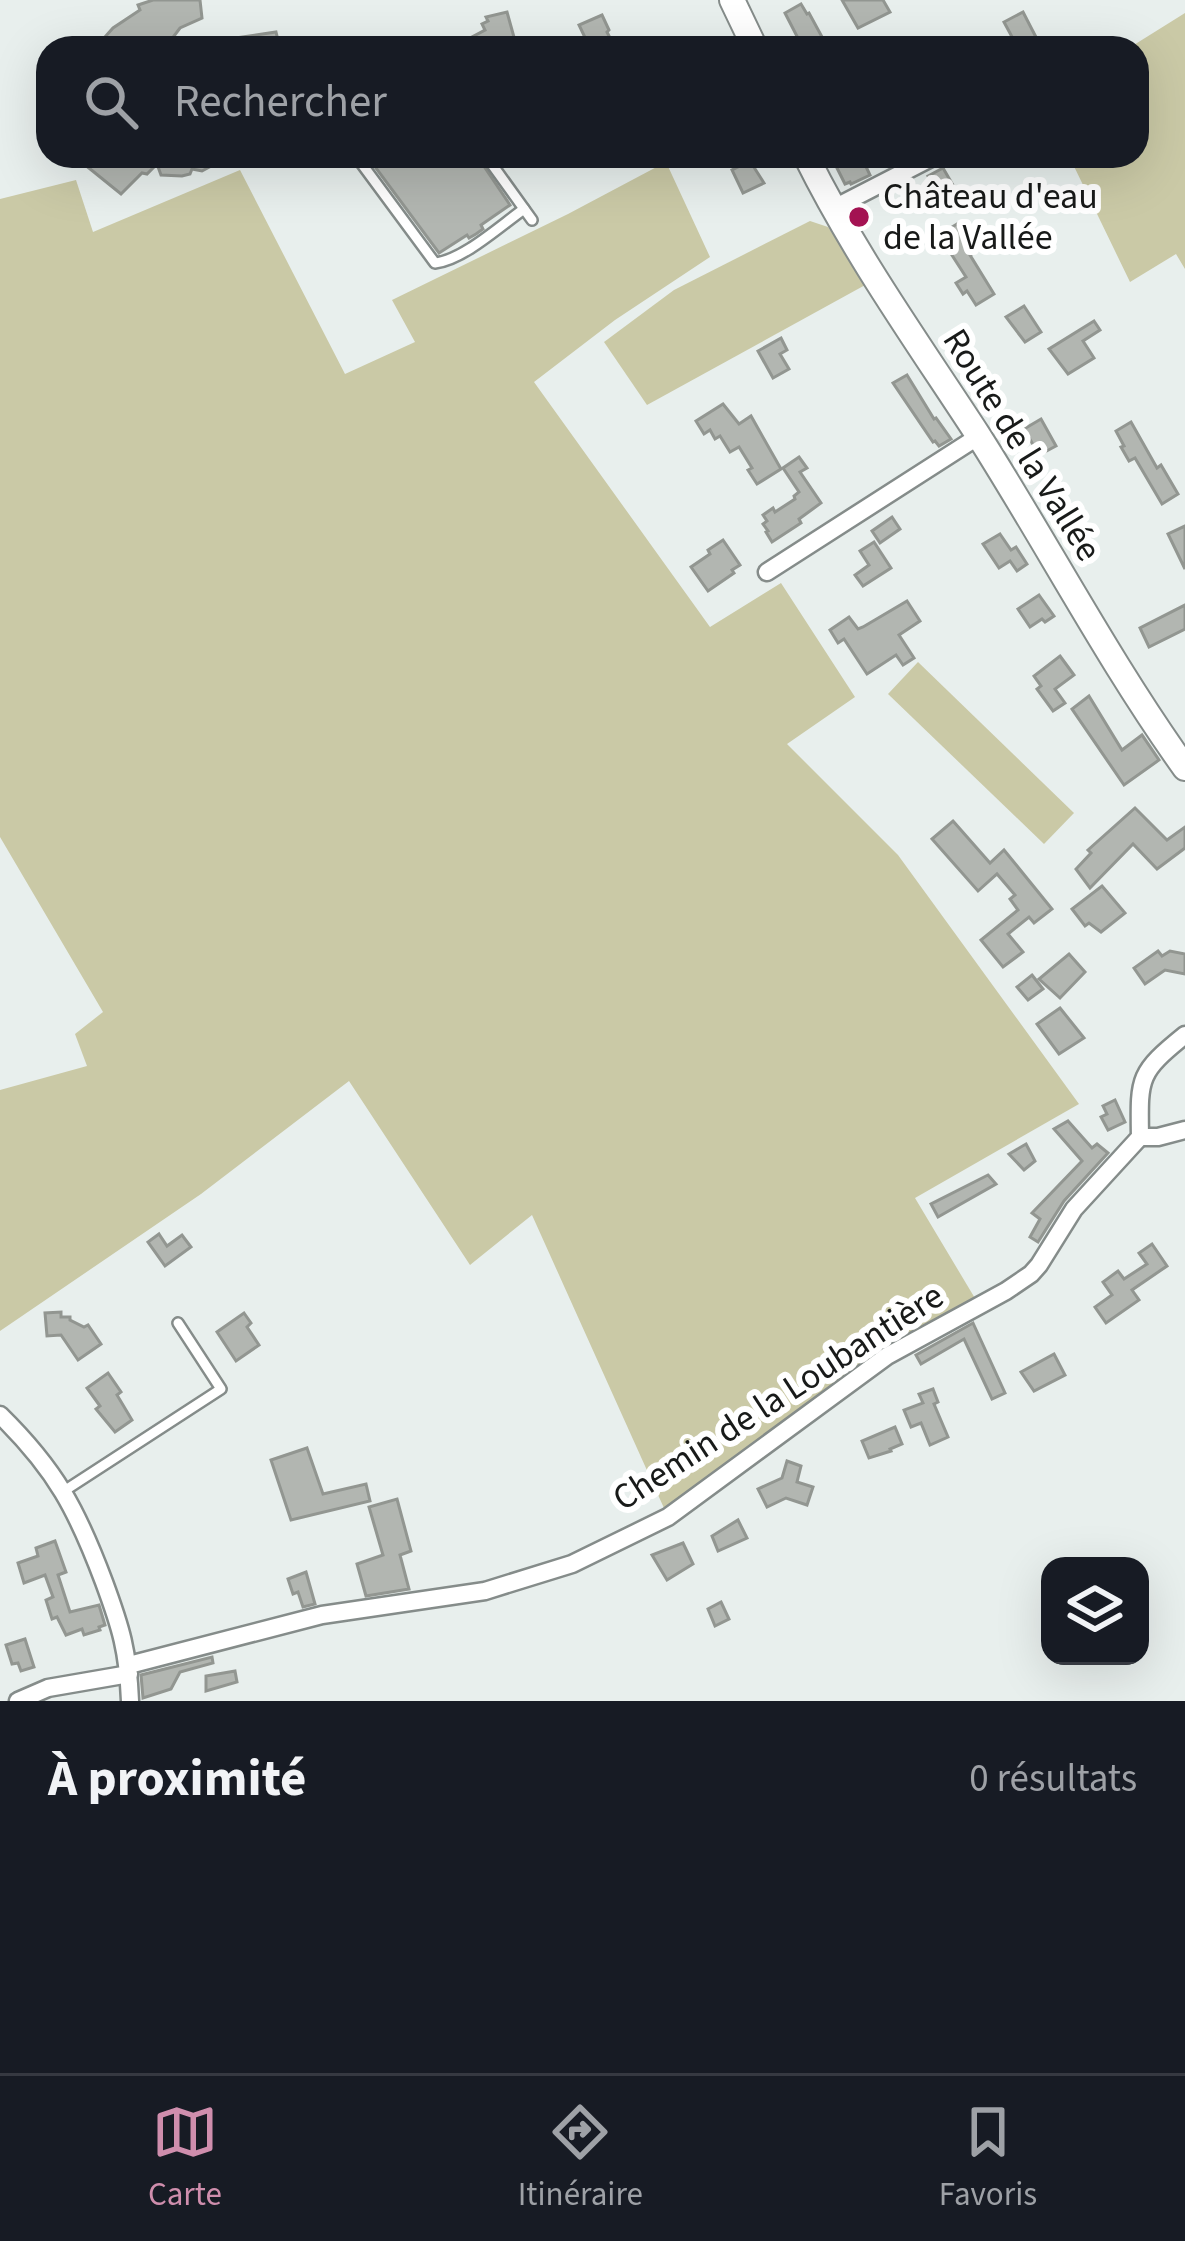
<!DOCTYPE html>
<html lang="fr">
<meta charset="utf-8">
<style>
:root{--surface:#171b24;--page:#242831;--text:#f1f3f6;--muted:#9ea1a6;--line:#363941;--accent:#cf8ead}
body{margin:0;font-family:"Source Sans 3",sans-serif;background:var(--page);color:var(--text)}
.controls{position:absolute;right:36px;bottom:36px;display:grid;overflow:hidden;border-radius:24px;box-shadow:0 12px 48px #0002}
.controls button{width:108px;height:108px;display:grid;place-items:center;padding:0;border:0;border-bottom:3px solid var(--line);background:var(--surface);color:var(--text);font:60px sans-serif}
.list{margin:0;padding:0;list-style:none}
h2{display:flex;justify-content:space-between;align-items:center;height:156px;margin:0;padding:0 48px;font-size:51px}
h2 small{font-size:39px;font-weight:400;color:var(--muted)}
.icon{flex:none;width:66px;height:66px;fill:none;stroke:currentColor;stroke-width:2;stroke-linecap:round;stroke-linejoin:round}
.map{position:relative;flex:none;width:1185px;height:1701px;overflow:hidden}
.search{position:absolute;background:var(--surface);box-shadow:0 12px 48px #0002;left:36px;right:36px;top:36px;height:132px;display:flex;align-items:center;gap:30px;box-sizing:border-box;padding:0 42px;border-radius:36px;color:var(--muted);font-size:45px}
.sheet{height:372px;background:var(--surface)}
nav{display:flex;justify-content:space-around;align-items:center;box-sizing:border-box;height:168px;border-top:3px solid var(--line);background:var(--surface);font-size:33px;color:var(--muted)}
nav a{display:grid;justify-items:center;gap:6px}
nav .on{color:var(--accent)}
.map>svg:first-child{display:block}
</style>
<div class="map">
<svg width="1185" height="1701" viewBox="0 0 1185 1701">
<rect width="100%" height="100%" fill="#e8efed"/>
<!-- green -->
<g fill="#cac9a6">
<polygon points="1185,13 1185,269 1176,254 1130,282 1069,156 1137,156 1137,48 1129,48"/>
<polygon points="666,162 710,257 615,320 534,382 710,627 781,583 855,697 787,744 898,855 1079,1104 915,1198 979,1305 887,1356 668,1517 532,1215 470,1265 349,1081 201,1194 0,1331 0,1090 87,1066 75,1034 103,1012 0,837 0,199 76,180 93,232 240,170 345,374 415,342 392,300 568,214"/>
<polygon points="810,221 828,227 867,284 647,405 604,342 674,290"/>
<polygon points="918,662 1074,813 1044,844 888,694"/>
</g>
<!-- building -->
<g fill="#b2b6b1" stroke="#929691" stroke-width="3">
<polygon points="153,0 200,0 202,18 180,28 165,48 100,48 105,41 104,38 113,28 140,10 138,5"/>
<polygon points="842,0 883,0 890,12 858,28"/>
<polygon points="801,4 807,14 809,13 828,48 803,48 785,13"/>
<polygon points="507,12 517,48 451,48 485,30 482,24 488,21 486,17"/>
<polygon points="1023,12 1039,43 1030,48 1018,48 1004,22"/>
<polygon points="602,15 609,30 607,32 615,48 590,48 579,25"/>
<polygon points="276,32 280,48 216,48 215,41"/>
<polygon points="88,156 230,156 202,171 192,169 190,174 182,176 161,175 157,164 147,174 142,173 121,194 84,164"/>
<polygon points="367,156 477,156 510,205 481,225 483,229 476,234 469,238 467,235 439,253"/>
<polygon points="831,156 861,156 870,175 851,184 850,182 845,184"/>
<polygon points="750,161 764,183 743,193 732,170"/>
<polygon points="943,168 961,199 940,210 933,197 938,194 928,176"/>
<polygon points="957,224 966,238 963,240 972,254 970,255 994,294 976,305 967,291 963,294 956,283 966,277 939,235"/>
<polygon points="1024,306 1041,332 1025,342 1006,317"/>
<polygon points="1094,321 1100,330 1083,341 1094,358 1068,374 1049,349"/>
<polygon points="781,338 787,350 780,354 789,369 773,378 758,351"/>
<polygon points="907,375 934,419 936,418 951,439 939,446 935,441 933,442 893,383"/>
<polygon points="723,404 739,424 751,416 781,469 757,484 748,470 752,468 739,447 730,452 720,436 715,439 710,430 704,434 696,421"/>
<polygon points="1041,419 1056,446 1039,455 1024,429"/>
<polygon points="1131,422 1157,468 1161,465 1178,494 1162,504 1135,458 1129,461 1121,447 1124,446 1116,431"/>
<polygon points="799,457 807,468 800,472 821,503 799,519 801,523 772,542 766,532 768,531 763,524 767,521 763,515 773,508 775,512 795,499 794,496 799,492 783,468"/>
<polygon points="892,517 900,529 880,543 872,531"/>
<polygon points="1185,526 1185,569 1168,534"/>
<polygon points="1000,534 1011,550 1016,547 1027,564 1017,571 1010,561 999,568 983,544"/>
<polygon points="723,540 740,565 732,570 734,573 708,591 691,567 710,554 708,550"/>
<polygon points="874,542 891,568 863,586 855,575 869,565 860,551"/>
<polygon points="1039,595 1054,616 1045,622 1042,619 1030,627 1018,609"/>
<polygon points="907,601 920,621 899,635 914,658 903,665 896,655 867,674 844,639 838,643 830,630 849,617 858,629 863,627"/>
<polygon points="1185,605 1185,629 1149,647 1140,628"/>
<polygon points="1060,656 1074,675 1055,689 1065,703 1053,711 1037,689 1041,686 1034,676"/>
<polygon points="1089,696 1122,750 1142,735 1159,760 1124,785 1072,709"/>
<polygon points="1135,808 1167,840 1185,827 1185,848 1157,869 1133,844 1090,888 1076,869 1091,853 1088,850"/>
<polygon points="953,821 990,863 1004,850 1052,909 1034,923 1029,917 1008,934 1023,952 1003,967 981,940 1018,910 1010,899 1015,895 997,874 978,891 932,839"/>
<polygon points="1102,886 1125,913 1101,932 1089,923 1085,926 1072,909"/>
<polygon points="1158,951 1162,956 1170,951 1185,954 1185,974 1165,970 1145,984 1134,968"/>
<polygon points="1069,954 1085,972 1060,998 1039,979"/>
<polygon points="1032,975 1043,989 1028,1000 1017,987"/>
<polygon points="1060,1008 1084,1038 1059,1054 1037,1024"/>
<polygon points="1115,1100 1125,1122 1108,1130 1101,1117 1107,1114 1103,1106"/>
<polygon points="1068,1121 1092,1148 1097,1144 1108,1153 1064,1201 1038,1242 1030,1237 1040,1219 1032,1213 1082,1161 1054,1129"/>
<polygon points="1026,1144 1035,1161 1024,1170 1009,1154"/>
<polygon points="988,1175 996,1184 938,1217 931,1204"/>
<polygon points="159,1234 167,1246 182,1235 191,1247 165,1266 148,1242"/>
<polygon points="1152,1244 1167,1266 1132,1290 1139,1300 1106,1323 1095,1307 1112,1295 1103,1282 1118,1271 1124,1279 1147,1264 1139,1253"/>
<polygon points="61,1312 61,1317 70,1317 70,1320 84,1327 88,1325 101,1344 78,1360 61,1335 47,1336 45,1313"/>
<polygon points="244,1313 251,1323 247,1327 259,1345 236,1361 217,1332"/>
<polygon points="973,1323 1005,1393 992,1399 964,1339 921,1364 916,1355"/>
<polygon points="1054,1354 1065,1375 1034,1391 1021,1372"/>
<polygon points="108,1373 121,1392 117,1395 132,1420 115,1432 96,1409 100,1406 87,1388"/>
<polygon points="933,1389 938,1402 934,1404 948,1437 930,1445 921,1423 911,1427 904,1410 923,1403 919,1394"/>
<polygon points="895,1427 902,1444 890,1449 891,1451 869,1458 862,1441"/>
<polygon points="307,1448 323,1494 366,1484 370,1501 291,1520 271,1460"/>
<polygon points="787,1461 801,1466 797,1482 813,1487 807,1505 786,1498 767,1507 758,1489 782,1478"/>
<polygon points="397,1499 411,1551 400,1555 409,1589 366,1596 357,1564 383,1555 369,1507"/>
<polygon points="738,1520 747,1538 718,1551 712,1536"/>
<polygon points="55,1541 66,1572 58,1575 70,1612 99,1605 105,1625 99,1627 100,1630 84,1635 82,1629 66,1635 57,1617 52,1619 46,1600 53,1597 45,1575 24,1583 18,1563 38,1556 36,1548"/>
<polygon points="683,1543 693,1564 667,1580 652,1555"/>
<polygon points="306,1572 315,1604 303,1607 298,1592 293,1594 288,1579"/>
<polygon points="721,1602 729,1619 715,1626 708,1609"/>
<polygon points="25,1639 34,1667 21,1671 18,1663 12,1664 6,1645"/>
<polygon points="212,1657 213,1663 180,1672 171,1689 143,1698 141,1675"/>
<polygon points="235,1671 237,1682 206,1691 206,1676"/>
</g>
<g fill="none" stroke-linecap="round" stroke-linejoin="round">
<defs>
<g id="lane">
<path d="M356,156L435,263C463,260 500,226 524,209"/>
<polyline points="486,156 532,220"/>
<polyline points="64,1491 221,1389 178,1323"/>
</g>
<g id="street">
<polyline points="832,209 935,156"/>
<polyline points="767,572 979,436"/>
<polyline points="1140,1137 1158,1137 1185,1130"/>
<path d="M0,1415C56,1470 77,1510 104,1582C121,1628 128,1651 130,1701"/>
<path d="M129,1665L322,1615L485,1591L572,1564L668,1517L887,1356L1006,1291L1031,1274L1039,1265L1074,1209L1140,1137C1139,1077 1138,1073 1185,1035"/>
<polyline points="18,1701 48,1688 129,1674"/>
</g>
<g id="secondary">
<polyline points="732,0 755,48"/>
<path d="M806,156C855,255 918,343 978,435C1048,545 1109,662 1185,768"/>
</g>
</defs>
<!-- lane casing -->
<use href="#lane" stroke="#858c8a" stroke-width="14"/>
<!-- street casing -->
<use href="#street" stroke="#858c8a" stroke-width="21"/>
<!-- secondary casing -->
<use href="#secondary" stroke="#858c8a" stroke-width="28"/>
<!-- lane -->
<use href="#lane" stroke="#fff" stroke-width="9"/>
<!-- street -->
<use href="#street" stroke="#fff" stroke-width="16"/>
<!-- secondary -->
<use href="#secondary" stroke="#fff" stroke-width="24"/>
</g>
<!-- markers -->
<circle fill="#a51353" stroke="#fff" stroke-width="4.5" cx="859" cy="217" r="12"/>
<g text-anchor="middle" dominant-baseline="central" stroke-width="12" stroke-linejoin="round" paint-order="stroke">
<!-- poi labels -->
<g font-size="36" fill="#181a19" stroke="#fff" text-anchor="start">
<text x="883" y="196">Château d'eau<tspan x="883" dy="41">de la Vallée</tspan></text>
</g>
<!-- street labels -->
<g font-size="36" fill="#181a19" stroke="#fff">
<text transform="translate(1022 445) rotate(58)">Route de la Vallée</text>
<text transform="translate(778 1397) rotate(-33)">Chemin de la Loubantière</text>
</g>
</g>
</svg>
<div class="controls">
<button><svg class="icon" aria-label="layers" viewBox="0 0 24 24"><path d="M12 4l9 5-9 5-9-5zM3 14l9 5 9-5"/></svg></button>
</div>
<div class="search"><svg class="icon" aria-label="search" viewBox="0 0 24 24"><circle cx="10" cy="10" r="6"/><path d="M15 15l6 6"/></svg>Rechercher</div>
</div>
<section class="sheet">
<h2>À proximité<small>0 résultats</small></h2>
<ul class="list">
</ul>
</section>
<nav>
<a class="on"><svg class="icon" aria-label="map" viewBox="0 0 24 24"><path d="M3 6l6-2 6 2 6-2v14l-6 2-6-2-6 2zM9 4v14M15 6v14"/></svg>Carte</a>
<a><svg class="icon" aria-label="directions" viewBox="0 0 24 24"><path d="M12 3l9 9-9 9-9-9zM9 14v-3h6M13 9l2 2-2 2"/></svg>Itinéraire</a>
<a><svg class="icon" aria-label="saved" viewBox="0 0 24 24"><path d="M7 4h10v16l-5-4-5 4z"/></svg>Favoris</a>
</nav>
